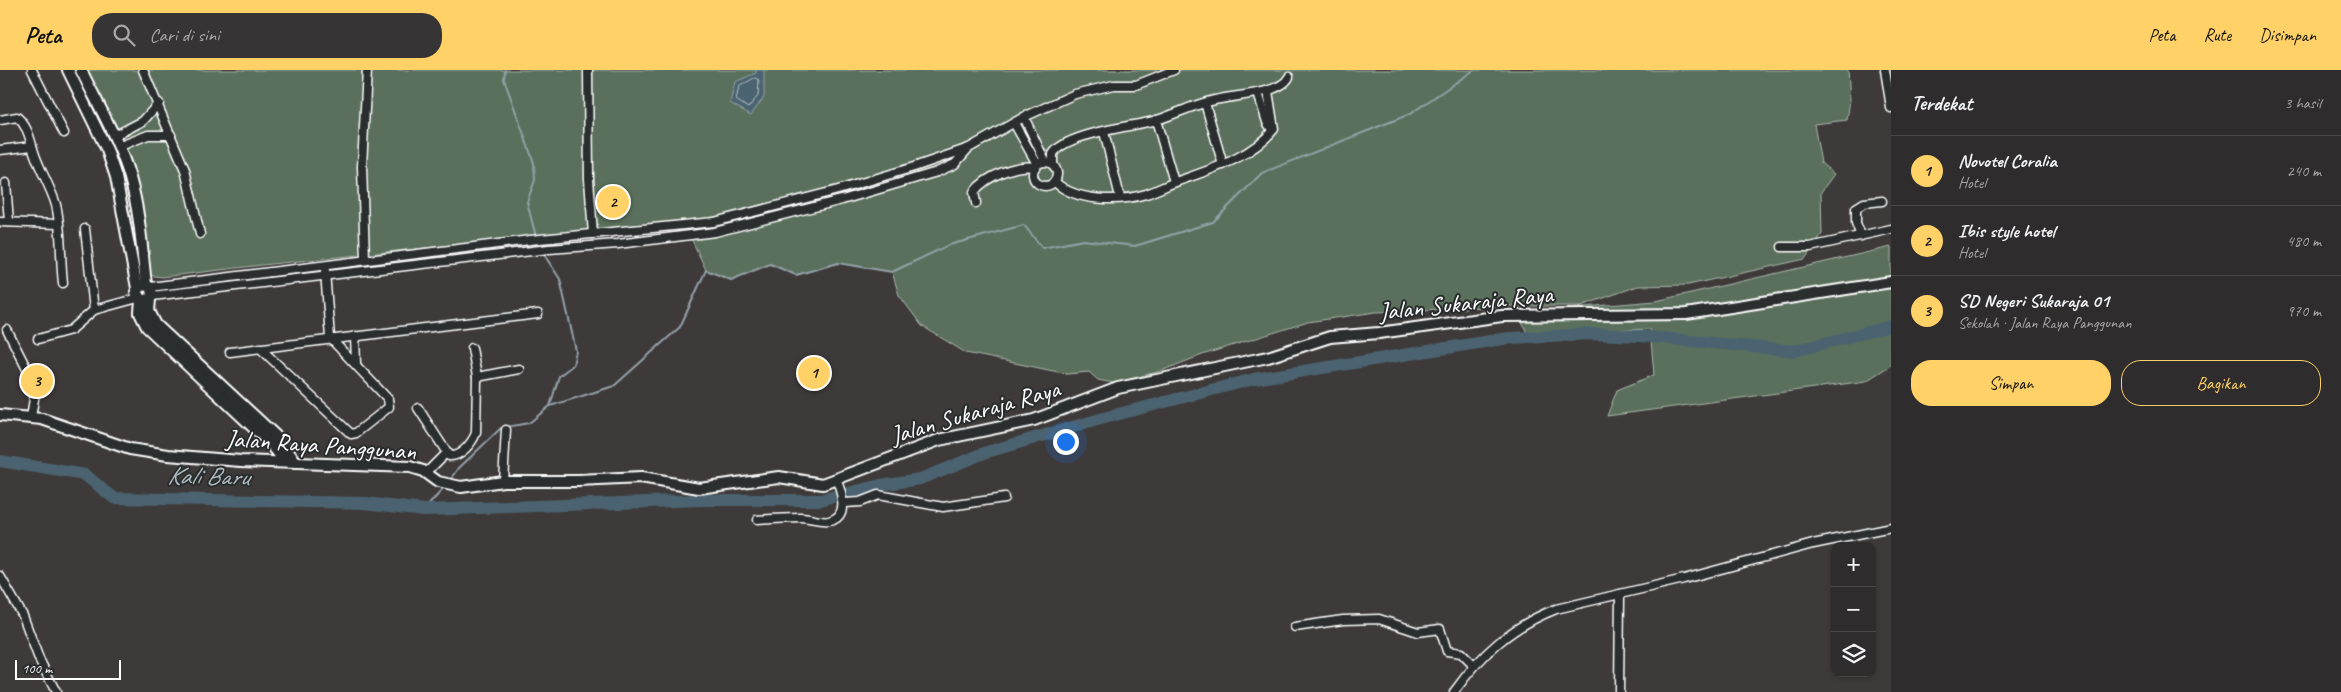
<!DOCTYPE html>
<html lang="id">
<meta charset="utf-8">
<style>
:root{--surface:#2e2c2c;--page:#363434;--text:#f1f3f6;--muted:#a7a7a9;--line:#494848;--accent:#ffd166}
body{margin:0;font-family:Caveat,sans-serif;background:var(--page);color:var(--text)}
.controls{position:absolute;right:15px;bottom:15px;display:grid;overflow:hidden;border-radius:10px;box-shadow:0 1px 4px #0004}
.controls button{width:45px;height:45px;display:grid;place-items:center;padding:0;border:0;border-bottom:1px solid var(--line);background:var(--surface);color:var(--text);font:25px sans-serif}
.scale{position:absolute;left:15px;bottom:12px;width:106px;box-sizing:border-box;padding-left:5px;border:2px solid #fff;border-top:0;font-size:14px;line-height:18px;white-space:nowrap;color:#fff;-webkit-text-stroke:4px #2a2d2e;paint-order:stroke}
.you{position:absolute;left:1065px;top:371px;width:18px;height:18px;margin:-12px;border:4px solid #fff;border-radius:50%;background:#1a73e8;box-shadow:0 0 0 8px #1a73e833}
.badge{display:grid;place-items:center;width:32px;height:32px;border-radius:50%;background:var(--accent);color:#111;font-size:16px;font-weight:700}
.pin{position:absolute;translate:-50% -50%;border:2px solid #fff;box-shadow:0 1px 5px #0006}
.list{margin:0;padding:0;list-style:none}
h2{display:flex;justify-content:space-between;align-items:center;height:65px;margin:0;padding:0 20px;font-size:21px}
h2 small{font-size:16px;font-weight:400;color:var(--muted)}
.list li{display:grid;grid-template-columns:32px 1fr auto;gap:15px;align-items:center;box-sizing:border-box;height:70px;padding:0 20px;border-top:1px solid var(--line)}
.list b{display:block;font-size:19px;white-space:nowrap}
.list p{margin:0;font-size:16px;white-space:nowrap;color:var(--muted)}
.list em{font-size:16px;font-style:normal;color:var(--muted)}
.actions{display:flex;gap:10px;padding:15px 20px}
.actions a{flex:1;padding:11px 0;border:1px solid var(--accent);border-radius:20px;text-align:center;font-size:18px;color:var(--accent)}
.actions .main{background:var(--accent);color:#111}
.icon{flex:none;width:28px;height:28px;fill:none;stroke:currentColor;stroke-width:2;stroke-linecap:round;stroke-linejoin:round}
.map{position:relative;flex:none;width:1891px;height:622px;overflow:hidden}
header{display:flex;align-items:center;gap:30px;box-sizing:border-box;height:70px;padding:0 25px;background:var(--accent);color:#111}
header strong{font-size:24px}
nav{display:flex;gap:28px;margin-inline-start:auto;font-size:18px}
.search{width:350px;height:45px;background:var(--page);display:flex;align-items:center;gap:12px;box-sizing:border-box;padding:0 18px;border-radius:20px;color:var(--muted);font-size:19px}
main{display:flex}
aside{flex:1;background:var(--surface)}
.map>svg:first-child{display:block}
</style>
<header>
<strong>Peta</strong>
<div class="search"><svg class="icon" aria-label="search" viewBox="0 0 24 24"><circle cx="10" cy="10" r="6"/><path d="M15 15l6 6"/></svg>Cari di sini</div>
<nav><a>Peta</a><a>Rute</a><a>Disimpan</a></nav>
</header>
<main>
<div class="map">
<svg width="1891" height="622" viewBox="0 0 1891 622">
<rect width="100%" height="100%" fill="#3e3a3a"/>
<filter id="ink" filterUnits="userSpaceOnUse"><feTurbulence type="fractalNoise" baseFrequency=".02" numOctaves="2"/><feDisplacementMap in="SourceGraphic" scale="10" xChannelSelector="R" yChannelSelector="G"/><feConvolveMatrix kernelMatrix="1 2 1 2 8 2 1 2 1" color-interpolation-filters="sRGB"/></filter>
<g filter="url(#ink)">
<!-- green -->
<g fill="#5a705c" stroke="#acb8ae">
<path d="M88,0H1848L1850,30L1847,50L1814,54L1821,93L1834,104L1821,122L1822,164L1805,189L1688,215L1638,216L1581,236H1509L1376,242L1308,252L1202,285L1161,301L1114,313L1098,310L1089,302L1068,304L966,283L922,256L899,225L892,202L838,193L796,205L770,194L731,210L706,200L683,151L262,195L162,207L148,205C135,135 117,65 88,0Z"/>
<polygon points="1891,177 1891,295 1866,311 1607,346 1617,320 1654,305 1650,259 1527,263 1521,250 1548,240 1656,231"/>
</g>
<!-- water -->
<polygon fill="#4b636f" stroke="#93a1a9" points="756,0 764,0 764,27 751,45 730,33 735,12 756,3"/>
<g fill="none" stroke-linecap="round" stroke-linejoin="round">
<!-- shore -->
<polygon stroke="#b7c1c5" stroke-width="1" points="755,8 759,10 758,26 748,38 736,30 739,17"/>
<!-- stream -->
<g stroke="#93a1a9" stroke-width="2">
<polyline points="505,0 504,9 534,93 535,110 527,132 536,167"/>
<polyline points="550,336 614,316 680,257 706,200 731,210 770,194 796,205 838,193 892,202 949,175 1024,155 1042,178 1083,170 1135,176 1213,152 1262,103 1410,44 1474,0"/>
<polyline points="450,411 459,398 501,358 529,353 550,336 559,306 573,295 576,281 560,209 543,183"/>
<polyline points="424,440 445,417"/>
</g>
<!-- river -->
<polyline stroke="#4b636f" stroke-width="12" points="0,391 85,405 114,428 365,433 424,440 702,430 820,430 881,415 920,409 987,382 1111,346 1254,309 1509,268 1592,264 1640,266 1794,281 1891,256"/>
<defs>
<g id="minor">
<polyline points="32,0 64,63"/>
<polyline points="143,0 185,100 200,164"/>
<polyline points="588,0 589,109 593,164"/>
<polyline points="1885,0 1891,38"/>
<polyline points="1258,23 1267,52 1272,60"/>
<polyline points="1205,33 1223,95"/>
<polyline points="1024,47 1045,91"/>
<path d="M0,50L17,47C29,57 30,71 35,85C41,102 51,118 56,135C62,160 60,188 63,213"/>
<polyline points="1156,50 1174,112"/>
<polyline points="1014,53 1037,94"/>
<polyline points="1104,62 1120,127"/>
<polyline points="114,66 143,51 159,33"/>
<polyline points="118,77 148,65 171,65"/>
<polyline points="0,80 32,76"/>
<circle cx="1045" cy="104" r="12"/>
<path d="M1053,94V84C1066,63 1132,57 1157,50C1176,44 1195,34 1215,30C1233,25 1280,25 1289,7"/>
<path d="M1055,112C1076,132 1119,132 1146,124C1158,120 1169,114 1181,110C1213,99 1252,87 1274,59L1268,21"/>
<polyline points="6,113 9,152"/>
<path d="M976,133L974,122C986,106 1016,94 1035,97"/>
<polyline points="0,152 58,154"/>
<polyline points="85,159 94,240"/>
<polyline points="1861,166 1856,153 1856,138 1864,133 1882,131"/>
<polyline points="1782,177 1810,177 1891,159"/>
<polyline points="365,189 362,96 367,0"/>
<polyline points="150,217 530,170 714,152 838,120 914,97 969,78 1024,47 1075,24 1114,15 1136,15 1174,0"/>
<polyline points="152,226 549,179 618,174 715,162 842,130 937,102 955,94 967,80"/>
<polyline points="7,260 36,317 31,347"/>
<polyline points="355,266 356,294"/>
<polyline points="38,269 71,260 94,240 138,228"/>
<polyline points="260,278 351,364 356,363 389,337 388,329 330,268 325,201"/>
<polyline points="230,282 538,244"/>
<polyline points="477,307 519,299"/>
<path d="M418,338L449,386C461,387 472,373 476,363L477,307L472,278"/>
<polyline points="426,403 446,383"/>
<polyline points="503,411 506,360"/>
<polyline points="844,433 860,432 878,425 943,437 1004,428"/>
<path d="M757,450C772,449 786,448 801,448C810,448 820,453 829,451C849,447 842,424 837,411"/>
<polyline points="0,506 23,546 39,589 56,622"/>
<polyline points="1295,557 1343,550 1379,549 1418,562 1440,559 1447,581 1461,583 1473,595"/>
<path d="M1454,622C1481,584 1512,556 1556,539L1684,509L1813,474L1891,458"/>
<polyline points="1619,622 1620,524"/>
</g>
<g id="tertiary">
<polyline points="68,0 107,80 116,107 137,218"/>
<path d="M81,0C98,35 119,70 130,108C140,143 142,179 146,215"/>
<polyline points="150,229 149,241 156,255 281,371 296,393"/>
<polyline points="141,230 148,230 152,226 151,219 148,216 141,215 136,222 141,230 140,243 147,257 271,374 285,392"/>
<polyline points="0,345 42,349 130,379 168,385 241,391 410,397 423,401 438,412 461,417 503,411 578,411 641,408 699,418 779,407 823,414 939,370 1034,350 1118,318 1268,287 1330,267 1379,263 1502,246 1686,244 1891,212"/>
</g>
</defs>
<!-- minor casing -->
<use href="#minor" stroke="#fff" stroke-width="11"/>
<!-- tertiary casing -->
<use href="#tertiary" stroke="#fff" stroke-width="14"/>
<!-- minor -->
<use href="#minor" stroke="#2a2d2e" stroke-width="8"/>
<!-- tertiary -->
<use href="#tertiary" stroke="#2a2d2e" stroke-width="10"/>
</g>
</g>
<g text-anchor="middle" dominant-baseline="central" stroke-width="4" stroke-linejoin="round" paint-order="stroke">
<!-- street labels -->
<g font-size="25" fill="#fff" stroke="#2a2d2e">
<text transform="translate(1466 233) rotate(-6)">Jalan Sukaraja Raya</text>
<text transform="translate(975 342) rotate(-16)">Jalan Sukaraja Raya</text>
<text transform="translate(321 375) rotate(4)">Jalan Raya Panggunan</text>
</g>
<!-- water labels -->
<g font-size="26" font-style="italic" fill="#aeb9be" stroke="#2a2d2e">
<text transform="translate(208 406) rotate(1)">Kali Baru</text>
</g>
</g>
</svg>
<div class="controls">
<button>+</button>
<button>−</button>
<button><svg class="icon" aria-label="layers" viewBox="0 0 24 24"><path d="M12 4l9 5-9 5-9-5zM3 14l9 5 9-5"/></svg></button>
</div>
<div class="scale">100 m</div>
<div class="you"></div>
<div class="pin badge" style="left:814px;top:303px">1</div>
<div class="pin badge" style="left:613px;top:132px">2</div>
<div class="pin badge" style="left:37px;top:311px">3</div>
</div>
<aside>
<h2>Terdekat<small>3 hasil</small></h2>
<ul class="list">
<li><span class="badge">1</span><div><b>Novotel Coralia</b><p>Hotel</p></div><em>240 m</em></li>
<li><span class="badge">2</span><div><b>Ibis style hotel</b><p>Hotel</p></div><em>480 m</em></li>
<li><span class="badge">3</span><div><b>SD Negeri Sukaraja 01</b><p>Sekolah · Jalan Raya Panggunan</p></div><em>970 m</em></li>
</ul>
<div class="actions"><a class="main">Simpan</a><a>Bagikan</a></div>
</aside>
</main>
